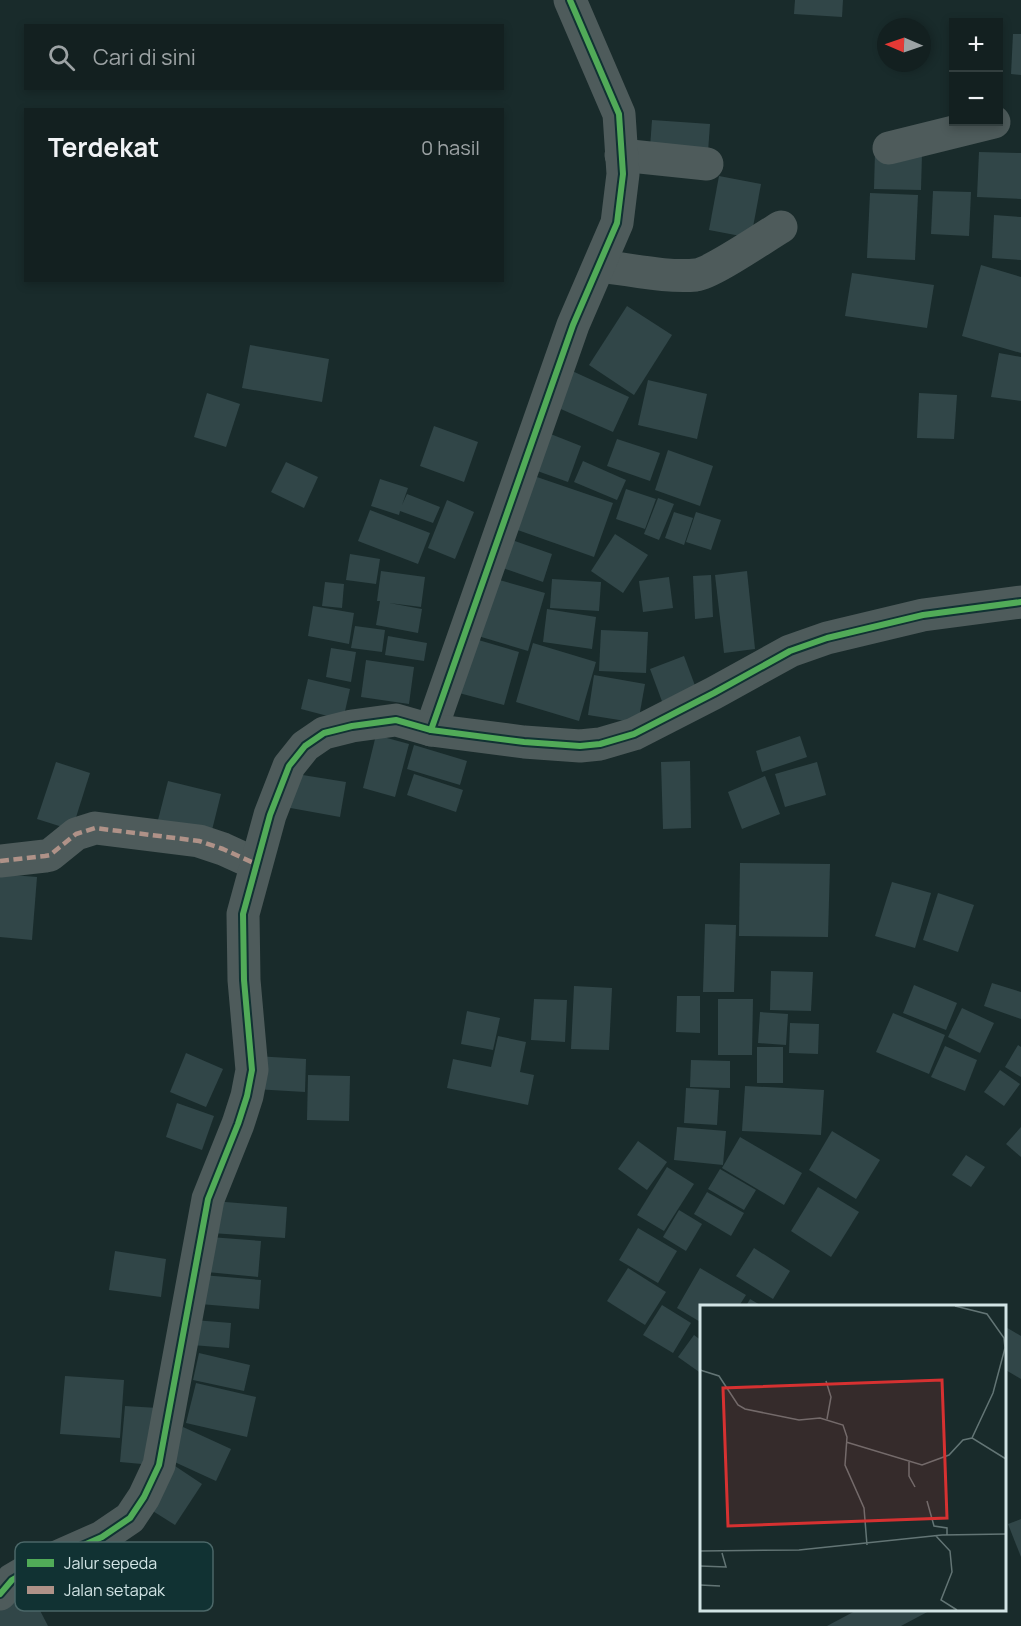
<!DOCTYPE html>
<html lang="id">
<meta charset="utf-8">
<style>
:root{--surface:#132020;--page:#202d2d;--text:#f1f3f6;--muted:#9da3a5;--line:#323e3e}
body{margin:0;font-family:Manrope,sans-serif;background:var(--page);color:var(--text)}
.controls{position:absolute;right:18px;top:18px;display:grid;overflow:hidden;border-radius:0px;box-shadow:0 3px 9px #0003}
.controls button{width:54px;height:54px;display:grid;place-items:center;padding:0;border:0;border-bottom:2px solid var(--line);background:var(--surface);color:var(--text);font:30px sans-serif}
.compass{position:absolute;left:877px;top:18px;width:54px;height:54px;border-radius:50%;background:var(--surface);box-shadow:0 3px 9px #0003;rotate:272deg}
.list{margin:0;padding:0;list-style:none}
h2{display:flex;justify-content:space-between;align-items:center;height:78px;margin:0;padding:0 24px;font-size:26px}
h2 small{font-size:20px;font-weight:400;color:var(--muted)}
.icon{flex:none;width:33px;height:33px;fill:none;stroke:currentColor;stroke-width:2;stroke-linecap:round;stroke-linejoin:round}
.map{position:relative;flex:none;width:1021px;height:1626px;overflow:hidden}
.search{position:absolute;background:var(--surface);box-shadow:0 3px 9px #0003;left:24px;top:24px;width:480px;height:66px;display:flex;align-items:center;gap:15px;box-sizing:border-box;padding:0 21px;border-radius:0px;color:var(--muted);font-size:22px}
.panel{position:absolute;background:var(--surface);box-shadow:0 3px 9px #0003;left:24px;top:108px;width:480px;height:174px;border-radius:0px}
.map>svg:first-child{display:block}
</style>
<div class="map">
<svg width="1021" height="1626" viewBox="0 0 1021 1626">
<rect width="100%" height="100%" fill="#192b2b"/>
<!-- building -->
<g fill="#314648">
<polygon points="795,0 843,0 842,17 794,14"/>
<polygon points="1013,34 1021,34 1021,75 1011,74"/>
<polygon points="652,120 710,124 708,152 650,148"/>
<polygon points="875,152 922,153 921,190 874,189"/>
<polygon points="979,152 1021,153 1021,199 977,197"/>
<polygon points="719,176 761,184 751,238 709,230"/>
<polygon points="933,191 971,192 969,236 931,234"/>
<polygon points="870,193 918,195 915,260 867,258"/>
<polygon points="994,215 1021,217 1021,260 992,258"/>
<polygon points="981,265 1021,277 1021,353 962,336"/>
<polygon points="852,273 934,285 927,328 845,316"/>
<polygon points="627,306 672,335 634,395 589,365"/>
<polygon points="250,345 329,359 322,402 242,388"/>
<polygon points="999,353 1021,357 1021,401 991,397"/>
<polygon points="570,370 629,397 613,432 554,406"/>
<polygon points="648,380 707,394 697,439 638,425"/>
<polygon points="207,393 240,404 226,447 194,437"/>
<polygon points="919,393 957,395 954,439 917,438"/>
<polygon points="434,426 478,442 464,482 420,466"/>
<polygon points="543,431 581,446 568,482 529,468"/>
<polygon points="617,439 660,453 650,481 607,466"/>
<polygon points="668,450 713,466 700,506 655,490"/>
<polygon points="583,461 626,480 617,500 574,482"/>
<polygon points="286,462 318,477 304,508 271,492"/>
<polygon points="531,475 613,503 594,557 512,528"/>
<polygon points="380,479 408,488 402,505 407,494 440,507 433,523 400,511 399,515 371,506"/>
<polygon points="626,489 656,499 645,529 616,519"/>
<polygon points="658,498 674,504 659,540 644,534"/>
<polygon points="447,500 474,512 455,559 428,548"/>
<polygon points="370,510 430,533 418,564 358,541"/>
<polygon points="674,512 693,518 684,545 665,538"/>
<polygon points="696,512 721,520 711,550 686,542"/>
<polygon points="615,534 648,555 623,593 591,571"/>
<polygon points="509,539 552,554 543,582 500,567"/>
<polygon points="350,554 380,559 376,584 346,580"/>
<polygon points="381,571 425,577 421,607 389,603 422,609 418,633 376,625 380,601 377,601"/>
<polygon points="747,571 755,649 724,653 715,575"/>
<polygon points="711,575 713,617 695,619 693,576"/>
<polygon points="669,577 673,608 643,612 639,581"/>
<polygon points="496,579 545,593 528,651 478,636"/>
<polygon points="552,579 601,582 599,611 550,608"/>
<polygon points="325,582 344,584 342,608 322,606"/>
<polygon points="313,606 354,613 349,644 308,636"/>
<polygon points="547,609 596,617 592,649 543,642"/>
<polygon points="355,626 385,630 382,652 351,648"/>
<polygon points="601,630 648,632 646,673 599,671"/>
<polygon points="388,636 427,643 424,661 385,655"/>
<polygon points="475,639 519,652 504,705 459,693"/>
<polygon points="533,643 596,662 579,721 516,702"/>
<polygon points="331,648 356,652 351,682 326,677"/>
<polygon points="684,656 697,691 663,704 650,669"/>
<polygon points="366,660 414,667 409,704 361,697"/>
<polygon points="594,675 645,684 638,723 588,715"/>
<polygon points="308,679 350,689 343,720 301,709"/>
<polygon points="376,735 409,744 395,797 363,788"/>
<polygon points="800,736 807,757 762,772 756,751"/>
<polygon points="414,745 467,761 460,785 407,769"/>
<polygon points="690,761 691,828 663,829 661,762"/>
<polygon points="56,762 90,773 72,830 37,819"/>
<polygon points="817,762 826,795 785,807 775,774"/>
<polygon points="290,773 346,782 340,817 285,807"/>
<polygon points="414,774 463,790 456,812 407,795"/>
<polygon points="765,776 780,814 742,829 728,792"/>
<polygon points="168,781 221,794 211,834 158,820"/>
<polygon points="740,863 830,864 828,937 739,936"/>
<polygon points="0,874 37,877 32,940 0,937"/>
<polygon points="892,882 931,893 915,948 875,936"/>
<polygon points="938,893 974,905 958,952 923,940"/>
<polygon points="705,924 736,925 734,992 703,992"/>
<polygon points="771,971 813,972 811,1011 770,1010"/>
<polygon points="992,983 1021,992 1021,1019 984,1006"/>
<polygon points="914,985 957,1003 946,1030 903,1013"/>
<polygon points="574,986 612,988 609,1050 571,1049"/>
<polygon points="677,996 700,996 700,1033 676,1032"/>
<polygon points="534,999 567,1000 565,1042 531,1040"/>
<polygon points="718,999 753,999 752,1055 718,1055"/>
<polygon points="962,1008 994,1023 980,1053 948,1037"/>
<polygon points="467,1011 500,1018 493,1050 461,1044"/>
<polygon points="760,1012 788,1014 786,1045 758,1043"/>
<polygon points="893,1013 945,1035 929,1074 876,1052"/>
<polygon points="790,1023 819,1024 818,1054 789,1053"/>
<polygon points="498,1036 526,1042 520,1072 534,1075 528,1105 447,1088 453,1059 491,1067"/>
<polygon points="1018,1045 1021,1047 1021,1077 1005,1067"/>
<polygon points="945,1046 977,1060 965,1091 931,1077"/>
<rect x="757" y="1047" width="26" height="36"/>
<polygon points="186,1053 223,1069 206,1107 170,1092"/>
<polygon points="255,1056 306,1059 305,1092 254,1089"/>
<polygon points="691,1060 730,1061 730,1088 690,1087"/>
<polygon points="1000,1070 1020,1084 1004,1106 984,1092"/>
<polygon points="308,1075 350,1076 349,1121 307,1120"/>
<polygon points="745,1086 824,1090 821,1135 742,1131"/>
<polygon points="686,1088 719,1090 717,1125 684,1123"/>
<polygon points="177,1103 214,1116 202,1150 166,1137"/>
<polygon points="677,1127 726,1131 723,1165 674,1160"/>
<polygon points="1021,1127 1021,1157 1006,1144"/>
<polygon points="832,1131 880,1160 856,1199 809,1170"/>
<polygon points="740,1137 802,1173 784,1205 722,1168"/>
<polygon points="638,1141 667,1162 647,1190 618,1169"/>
<polygon points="966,1155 985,1167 971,1187 952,1175"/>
<polygon points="667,1167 694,1184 664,1231 637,1215"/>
<polygon points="720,1169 756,1190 744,1210 708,1189"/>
<polygon points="818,1187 859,1212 831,1257 791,1231"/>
<polygon points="707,1192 744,1213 731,1236 694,1214"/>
<polygon points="213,1201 287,1207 285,1238 211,1233"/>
<polygon points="679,1210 702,1224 686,1251 663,1237"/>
<polygon points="638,1228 677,1251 658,1283 619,1260"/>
<polygon points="210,1237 261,1241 258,1277 207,1272"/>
<polygon points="754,1248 790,1271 773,1299 736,1276"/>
<polygon points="115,1251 166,1259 161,1297 109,1290"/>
<polygon points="628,1268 666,1292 645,1325 607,1301"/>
<polygon points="700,1268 746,1295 739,1306 702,1306 702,1323 677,1308"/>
<polygon points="202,1275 261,1280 259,1309 200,1304"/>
<polygon points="750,1299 762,1306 746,1306"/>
<polygon points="662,1305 691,1323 673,1353 643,1335"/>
<polygon points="194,1320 231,1323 229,1348 192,1345"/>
<polygon points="1004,1326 1021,1336 1021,1379 1004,1369"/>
<polygon points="694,1335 702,1341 702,1374 678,1357"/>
<polygon points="199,1353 250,1365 244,1391 193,1380"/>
<polygon points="65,1376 124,1380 120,1438 60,1434"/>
<polygon points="196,1383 256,1397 247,1437 186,1423"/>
<polygon points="125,1406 158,1408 153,1465 120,1462"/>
<polygon points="183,1427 231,1449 216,1481 168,1459"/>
<polygon points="175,1466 202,1484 175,1525 148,1508"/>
<polygon points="1021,1519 1021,1557 1008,1524"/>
<polygon points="30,1591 48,1626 0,1626 0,1607"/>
<polygon points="857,1610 931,1610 901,1626 827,1626"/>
</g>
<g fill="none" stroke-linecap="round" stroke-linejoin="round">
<!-- minor -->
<g stroke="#4e5b5b" stroke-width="33">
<polyline points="889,148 994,122"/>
<polyline points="621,155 707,164"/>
<path d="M599,266C629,269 666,278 696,275C712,273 764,237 781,227"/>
<polyline points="431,730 573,325 617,223 623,174 619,114 570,0"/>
<polyline points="0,861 45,856 50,855 76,834 95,828 199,841 223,849 256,864"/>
<polyline points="0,1594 12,1580 34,1567 102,1537 130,1518 144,1497 159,1465 208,1199 238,1124 247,1096 252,1070 244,980 243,914 270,815 289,766 305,746 324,733 352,726 396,720 431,730 524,742 580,746 600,744 634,734 714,693 790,651 827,638 923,615 1021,602"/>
</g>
<!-- quiet -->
<polyline stroke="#af9288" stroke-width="4.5" stroke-dasharray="9 4.5" stroke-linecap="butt" points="0,861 45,856 50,855 76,834 95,828 199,841 223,849 256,864"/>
<defs>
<g id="cycleway">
<polyline points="431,730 573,325 617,223 623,174 619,114 570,0"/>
<polyline points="0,1594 12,1580 34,1567 102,1537 130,1518 144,1497 159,1465 208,1199 238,1124 247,1096 252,1070 244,980 243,914 270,815 289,766 305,746 324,733 352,726 396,720 431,730 524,742 580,746 600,744 634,734 714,693 790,651 827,638 923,615 1021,602"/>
</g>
</defs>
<!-- cycleway casing -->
<use href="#cycleway" stroke="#113233" stroke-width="10"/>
<!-- cycleway -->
<use href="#cycleway" stroke="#51ab58" stroke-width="6"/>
</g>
<!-- overview -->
<g transform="translate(700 1305)">
<rect width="306" height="306" fill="#192b2b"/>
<path fill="none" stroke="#637575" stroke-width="1.5" d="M255,1L287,9L304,33L305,43L293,88L272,133L306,154M0,65L19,71L38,100L45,104L99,115L120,113L143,120L147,132L145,160L164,203L167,240M126,76L131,92L127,114M146,137L222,160L249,150L263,135L272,133M209,157V171L215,182M227,196L234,221L247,223V230M236,231L250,246L252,267L241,295L257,305M0,246L99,245L242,230L306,229M0,261L26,262L22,248M0,280L20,281"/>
<path fill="#d63131" fill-opacity="0.15" stroke="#d63131" stroke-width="3" d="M242,75L247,213L28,221L23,83Z"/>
<rect width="306" height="306" fill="none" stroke="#d2e4e5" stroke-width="3"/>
</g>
<!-- legend -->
<rect x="15" y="1542" width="198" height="69" rx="9" fill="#113233" stroke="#4b6768" stroke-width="1.5"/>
<rect x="27" y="1559" width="27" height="8" fill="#51ab58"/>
<rect x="27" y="1586" width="27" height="8" fill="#af9288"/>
<g font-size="16" fill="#d2e4e5">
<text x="64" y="1569">Jalur sepeda</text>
<text x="64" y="1596">Jalan setapak</text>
</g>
</svg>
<div class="controls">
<button>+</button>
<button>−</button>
</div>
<svg class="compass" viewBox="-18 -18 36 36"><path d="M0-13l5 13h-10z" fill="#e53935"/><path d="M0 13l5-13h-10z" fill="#9da3a5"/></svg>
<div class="search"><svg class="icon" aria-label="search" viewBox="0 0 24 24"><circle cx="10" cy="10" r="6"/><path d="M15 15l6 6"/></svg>Cari di sini</div>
<section class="panel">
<h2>Terdekat<small>0 hasil</small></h2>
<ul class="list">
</ul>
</section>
</div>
